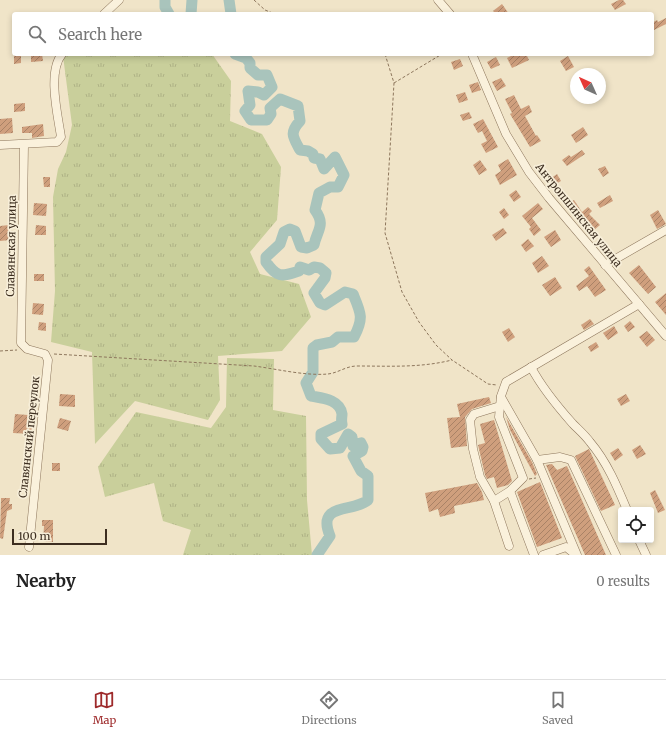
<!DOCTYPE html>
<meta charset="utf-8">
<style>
:root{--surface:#fff;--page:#f6f6f6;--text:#222;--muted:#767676;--line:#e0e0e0;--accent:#9e2a2b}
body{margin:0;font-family:Merriweather,serif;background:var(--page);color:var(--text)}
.controls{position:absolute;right:12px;bottom:12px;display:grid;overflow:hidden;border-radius:4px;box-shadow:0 2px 6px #0003}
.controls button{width:36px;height:36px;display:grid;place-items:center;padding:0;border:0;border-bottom:1px solid var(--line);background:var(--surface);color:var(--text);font:20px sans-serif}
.compass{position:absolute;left:570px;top:68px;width:36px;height:36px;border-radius:50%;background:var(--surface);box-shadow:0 2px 6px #0003;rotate:315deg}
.scale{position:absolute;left:12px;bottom:10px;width:95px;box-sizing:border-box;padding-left:4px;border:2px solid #3d2e20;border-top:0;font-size:11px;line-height:14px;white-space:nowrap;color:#3d2e20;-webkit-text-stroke:3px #f7eed8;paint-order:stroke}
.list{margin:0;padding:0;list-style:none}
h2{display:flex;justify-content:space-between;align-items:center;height:52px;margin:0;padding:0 16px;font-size:17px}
h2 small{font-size:13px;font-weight:400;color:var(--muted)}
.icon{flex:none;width:22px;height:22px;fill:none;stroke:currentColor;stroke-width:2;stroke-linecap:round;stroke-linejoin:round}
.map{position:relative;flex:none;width:666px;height:555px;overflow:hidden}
.search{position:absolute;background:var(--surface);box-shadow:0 2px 6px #0003;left:12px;right:12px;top:12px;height:44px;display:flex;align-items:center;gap:10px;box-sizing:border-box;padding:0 14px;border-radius:4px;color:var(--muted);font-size:15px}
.sheet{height:124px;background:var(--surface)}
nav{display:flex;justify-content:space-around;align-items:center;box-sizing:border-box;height:56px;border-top:1px solid var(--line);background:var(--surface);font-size:11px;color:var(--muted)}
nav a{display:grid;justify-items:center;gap:2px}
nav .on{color:var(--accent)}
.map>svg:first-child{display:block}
</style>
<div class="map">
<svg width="666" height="555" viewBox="0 0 666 555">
<defs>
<pattern id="grass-tufts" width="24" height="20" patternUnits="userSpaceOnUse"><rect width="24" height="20" fill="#c9cf9b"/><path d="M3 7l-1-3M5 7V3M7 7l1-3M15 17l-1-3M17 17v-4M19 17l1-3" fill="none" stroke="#aeb285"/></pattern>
<pattern id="building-hatch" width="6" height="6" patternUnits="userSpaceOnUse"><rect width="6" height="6" fill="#cf9f7d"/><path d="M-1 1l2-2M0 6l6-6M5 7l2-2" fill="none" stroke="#a98266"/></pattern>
</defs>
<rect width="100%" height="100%" fill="#f0e4c8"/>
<!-- grass -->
<g fill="url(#grass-tufts)">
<polygon points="65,54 212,54 231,81 230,121 262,134 281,167 277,220 250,252 260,274 299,284 311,317 282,351 218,356 220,400 208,420 135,401 95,444 92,352 51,342 55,291 53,197 58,169 66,152 72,125 63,56"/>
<polygon points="227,358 274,359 273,410 306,416 307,500 312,555 183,555 191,530 163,521 154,483 105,497 98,467 136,412 211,428 226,407"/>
</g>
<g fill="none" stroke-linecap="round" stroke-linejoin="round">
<!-- river -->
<g stroke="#a9c4bc" stroke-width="11">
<polyline points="165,0 165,7 169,14"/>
<polyline points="229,0 231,14"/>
<polyline points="191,14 192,0"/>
<path d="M235,54L246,58L250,63V68L258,75H267L272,87L264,95L258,92L248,91L250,105L245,111L251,120H267L271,114L270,108L280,99L298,106L300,121C289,133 293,137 300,150L308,151L313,154L314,158L320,159L324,169L335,157L344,175L338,187H330L319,193L315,210C326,225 317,230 314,245L307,248L301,247L295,231L290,229L284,232L280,244L266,257V262C278,279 282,276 299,271L300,267L309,270L314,267L320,268L326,273L325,278L314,293L320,303L325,305L345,292L353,294C361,313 364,318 354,337H338L332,342L317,345L313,348V372L306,383L311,396C321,398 340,399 342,414C342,417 341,420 342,424L321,434V439L330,449L340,448L348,434L352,437L353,446L361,443L363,447L362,451L353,456L361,471L368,476V500C353,513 316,502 330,536L317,555"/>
</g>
</g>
<!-- building -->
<g fill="url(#building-hatch)">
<polygon points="619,0 623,0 626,4 615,10 611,4"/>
<polygon points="502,4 509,14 496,14 493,11"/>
<polygon points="666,18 666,24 652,31 652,23 657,20 658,22"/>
<polygon points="14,54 21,54 21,63 14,64"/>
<polygon points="31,54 42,54 43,61 31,62"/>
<polygon points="515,54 526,54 529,60 512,68 507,58"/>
<polygon points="568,56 574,67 566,71 560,61"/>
<polygon points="496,57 500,65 491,69 487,62"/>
<polygon points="460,59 463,66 454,70 451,62"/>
<polygon points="501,78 506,86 497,91 492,82"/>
<polygon points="478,82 481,90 472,93 469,85"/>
<polygon points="465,92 468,100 459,103 456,95"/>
<polygon points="514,95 521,109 529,105 532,112 525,116 536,136 537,135 541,141 530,147 510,114 512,113 505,99"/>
<polygon points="25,103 25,111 14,112 14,104"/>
<polygon points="469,112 472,118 463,121 460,115"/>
<polygon points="12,118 13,133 0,134 0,119"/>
<polygon points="483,119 498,147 486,153 481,144 487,141 482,131 478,133 473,124"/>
<polygon points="43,124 44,136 32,138 32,133 22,133 22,127"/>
<polygon points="583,127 588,135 576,143 571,135"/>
<polygon points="582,150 585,154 567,166 562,160 569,155 571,157"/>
<polygon points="508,159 517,175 500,185 495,175 501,171 498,165"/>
<polygon points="480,160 487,170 479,175 473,165"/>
<polygon points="605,166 609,173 603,177 598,169"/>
<polygon points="557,174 561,181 554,185 550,179"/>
<polygon points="43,177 50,177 50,187 44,187"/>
<polygon points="516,190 521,197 514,202 509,195"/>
<polygon points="610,195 613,201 600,208 597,203"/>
<polygon points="574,200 582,212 588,207 592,211 589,214 600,225 594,230 584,219 581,221 574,214 568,204"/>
<polygon points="34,203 47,204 46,216 33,215"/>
<polygon points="538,203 543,209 532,218 541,230 534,236 529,229 531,227 522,216"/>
<polygon points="504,208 509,215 504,219 499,212"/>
<polygon points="658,210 666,224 657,229 650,215"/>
<polygon points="9,225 10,240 0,241 0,226"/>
<polygon points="36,225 46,226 46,235 35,235"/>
<polygon points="503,228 507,233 496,241 492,235"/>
<polygon points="555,230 561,240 551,247 544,237"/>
<polygon points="528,239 534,246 526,252 521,245"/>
<polygon points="542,256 549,266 538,273 532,263"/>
<polygon points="639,265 656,287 648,294 629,273"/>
<polygon points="589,266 606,290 595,297 587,286 579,291 576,286 589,276 584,270"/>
<rect x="34" y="274" width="10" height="7"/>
<polygon points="555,277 562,288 550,296 542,285"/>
<polygon points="666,293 666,315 655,302"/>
<polygon points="33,303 44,304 43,315 32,314"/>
<polygon points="590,319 594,324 584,330 581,325"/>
<polygon points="630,321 635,327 628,332 624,326"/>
<polygon points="39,322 46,323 46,331 38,330"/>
<polygon points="614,326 618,333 608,340 603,333"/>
<polygon points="509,328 515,337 508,342 502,332"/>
<polygon points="647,331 655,340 647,347 639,337"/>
<polygon points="596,342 599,347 591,352 588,347"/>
<polygon points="60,394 75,395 75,407 59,406"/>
<polygon points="626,394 630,401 621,406 617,399"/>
<polygon points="489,397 491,403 472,409 465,417 467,446 451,448 447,418 460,417 457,404"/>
<polygon points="15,414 28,415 27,424 32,425 31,434 13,433"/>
<polygon points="506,417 532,462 537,474 535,476 510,430"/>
<polygon points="60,418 71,421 68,431 57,428"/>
<polygon points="494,420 512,481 508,485 497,488 494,477 487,479 485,475 478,445 485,443 480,424"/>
<polygon points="640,445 646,454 637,459 632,450"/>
<polygon points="618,448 623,455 615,461 610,453"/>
<polygon points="589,449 615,505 601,511 575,456"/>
<rect x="52" y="463" width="8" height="8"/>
<polygon points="552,464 557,470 567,466 606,555 585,555 546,465"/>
<polygon points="540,482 562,538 537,547 517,492"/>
<polygon points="477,483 482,492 484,500 454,506 455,513 440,517 438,509 429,512 425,493"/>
<polygon points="655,490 665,510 658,513 650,493"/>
<polygon points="1,498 10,498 9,504 12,504 12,509 7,511 3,539 0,538"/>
<polygon points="42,520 53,520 53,542 43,541 44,526 42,526"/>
</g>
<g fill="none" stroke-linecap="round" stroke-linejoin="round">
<defs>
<g id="minor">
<polyline points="438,0 450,14"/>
<polyline points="104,14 119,0"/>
<polyline points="472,54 506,134 529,172 549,198 666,336"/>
<path d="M0,145L57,142L61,137C58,116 47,72 62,54"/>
<polyline points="24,145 21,343 27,349 45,354 48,360 29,547"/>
<polyline points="605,265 666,230"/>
<path d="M531,367C542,388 557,406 573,424C579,430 585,435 590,442C607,462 617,486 627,510"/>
<polyline points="501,397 537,460 560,457 571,460 616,555"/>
<polyline points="537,460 577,555"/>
<polyline points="494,501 480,477 473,449 470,420 474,414 500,406"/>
<polyline points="639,540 646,555"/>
<polyline points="509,546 494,501 510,491"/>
<polyline points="534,555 510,491 523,478 499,417 501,396 506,382 639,304"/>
<polyline points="543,555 566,547 576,555"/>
</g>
</defs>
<!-- minor casing -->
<use href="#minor" stroke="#8d765c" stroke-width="9"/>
<!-- path -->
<g stroke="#8d765c" stroke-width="1" stroke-dasharray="3 2" stroke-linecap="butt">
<polyline points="254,0 265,10 275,14"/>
<polyline points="385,54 394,83 385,233 402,292 419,322 436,345 452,360 488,384 497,385"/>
<polyline points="394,83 442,54"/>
<polyline points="0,351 17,350"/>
<path d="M54,354L254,366C277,369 305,376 328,374C338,373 346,366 357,366C390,366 420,368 452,360"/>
<polyline points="529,479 536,478"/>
</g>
<!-- minor -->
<use href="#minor" stroke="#faf1dc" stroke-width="8"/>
</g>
<g text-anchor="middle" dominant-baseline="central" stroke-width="3.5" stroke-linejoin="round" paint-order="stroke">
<!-- street labels -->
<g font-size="11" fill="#3d2e20" stroke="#f7eed8">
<text transform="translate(579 215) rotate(51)">Антропшинская улица</text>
<text transform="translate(11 246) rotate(-89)">Славянская улица</text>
<text transform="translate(29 437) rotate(-84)">Славянский переулок</text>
</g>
</g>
</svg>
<div class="controls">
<button><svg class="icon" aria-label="locate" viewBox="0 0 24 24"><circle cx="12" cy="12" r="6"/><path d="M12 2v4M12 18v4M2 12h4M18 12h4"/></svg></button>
</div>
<svg class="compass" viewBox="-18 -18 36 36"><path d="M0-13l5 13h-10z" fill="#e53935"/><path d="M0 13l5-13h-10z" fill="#767676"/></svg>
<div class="scale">100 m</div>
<div class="search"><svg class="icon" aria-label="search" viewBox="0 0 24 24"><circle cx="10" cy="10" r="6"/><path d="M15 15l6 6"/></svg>Search here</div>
</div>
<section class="sheet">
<h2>Nearby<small>0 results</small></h2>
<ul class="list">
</ul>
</section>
<nav>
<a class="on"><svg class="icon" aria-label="map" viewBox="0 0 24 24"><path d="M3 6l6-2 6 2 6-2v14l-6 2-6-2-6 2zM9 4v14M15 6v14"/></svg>Map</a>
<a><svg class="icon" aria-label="directions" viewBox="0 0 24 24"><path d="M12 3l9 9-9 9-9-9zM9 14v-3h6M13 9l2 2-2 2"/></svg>Directions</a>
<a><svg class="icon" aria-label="saved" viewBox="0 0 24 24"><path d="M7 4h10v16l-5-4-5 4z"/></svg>Saved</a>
</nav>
